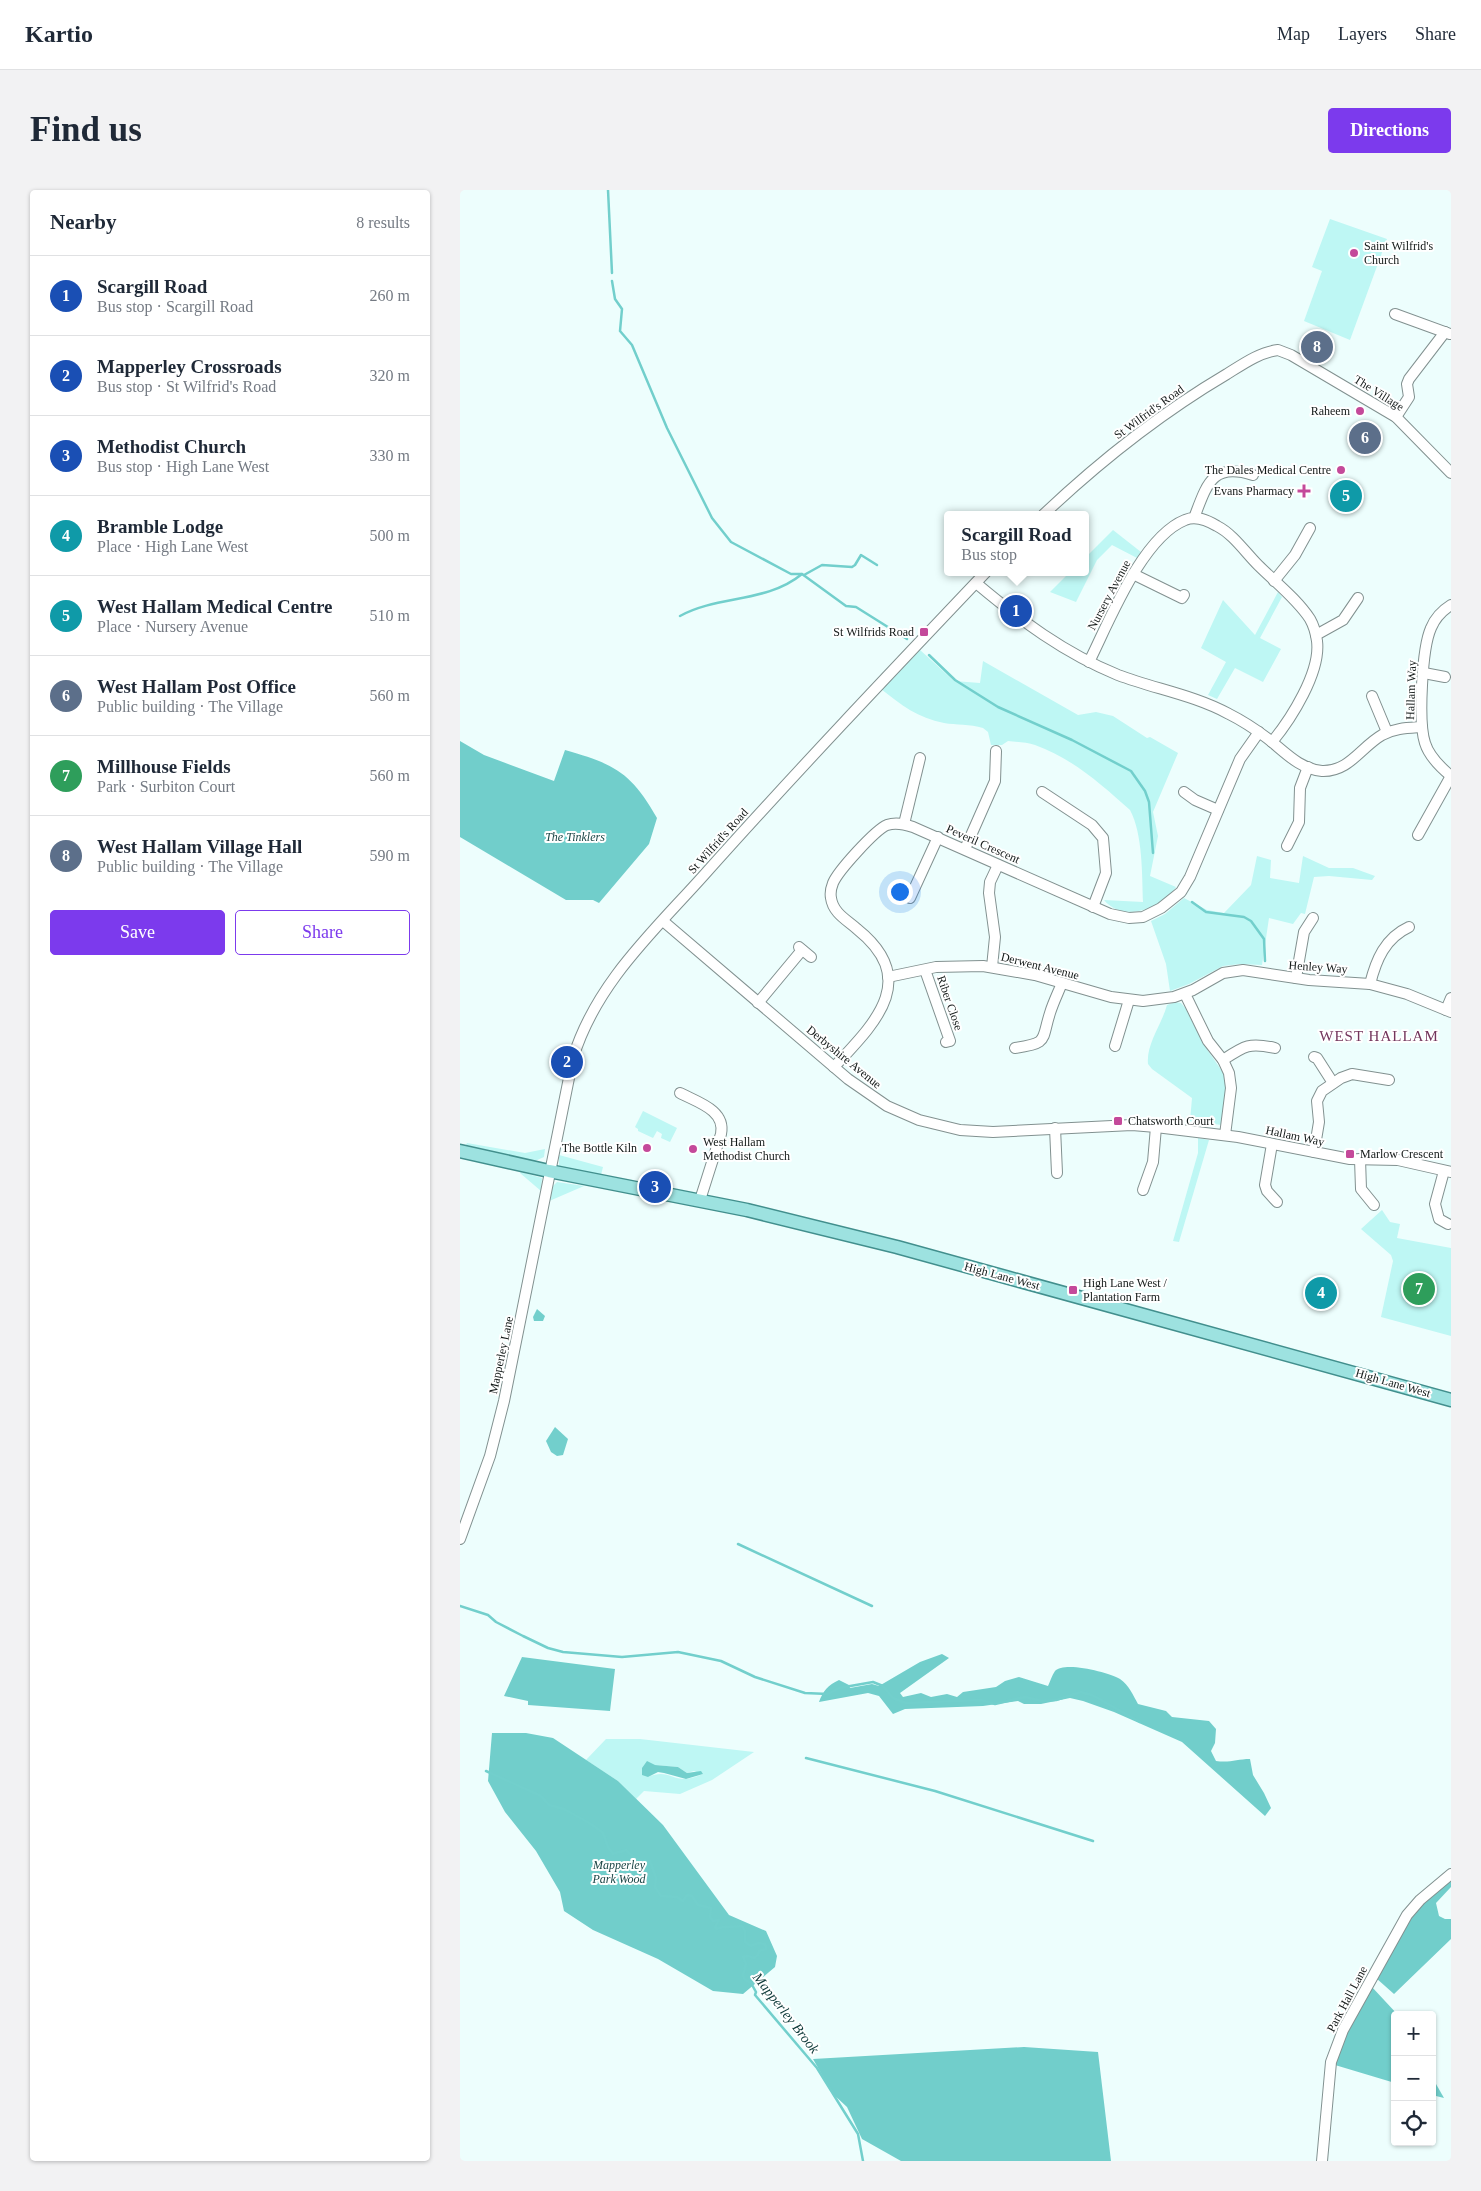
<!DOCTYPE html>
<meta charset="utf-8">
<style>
:root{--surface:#fff;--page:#f2f2f3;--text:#1f2937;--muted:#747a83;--line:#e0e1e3;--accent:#7c3aed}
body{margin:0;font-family:Georgia,serif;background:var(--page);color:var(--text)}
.controls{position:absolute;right:15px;bottom:15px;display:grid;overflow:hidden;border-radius:5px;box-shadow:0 1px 4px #0004}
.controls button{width:45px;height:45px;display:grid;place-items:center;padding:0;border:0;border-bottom:1px solid var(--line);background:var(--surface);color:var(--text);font:25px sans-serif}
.you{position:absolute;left:439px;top:701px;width:18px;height:18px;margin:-12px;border:4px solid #fff;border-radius:50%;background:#1a73e8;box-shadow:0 0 0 8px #1a73e833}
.badge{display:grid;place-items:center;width:32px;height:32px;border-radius:50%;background:var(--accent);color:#fff;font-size:16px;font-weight:700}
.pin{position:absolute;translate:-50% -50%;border:2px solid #fff;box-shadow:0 1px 5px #0006}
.popup{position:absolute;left:484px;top:321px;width:145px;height:65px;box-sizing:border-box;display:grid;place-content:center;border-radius:5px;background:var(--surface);filter:drop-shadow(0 1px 4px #0005);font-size:16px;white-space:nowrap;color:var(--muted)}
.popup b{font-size:19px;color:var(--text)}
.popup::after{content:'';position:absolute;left:50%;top:100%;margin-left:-10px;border:10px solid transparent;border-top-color:var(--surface)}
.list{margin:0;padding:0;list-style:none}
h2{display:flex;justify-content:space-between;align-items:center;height:65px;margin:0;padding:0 20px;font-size:21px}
h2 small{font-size:16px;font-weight:400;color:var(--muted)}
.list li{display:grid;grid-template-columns:32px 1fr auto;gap:15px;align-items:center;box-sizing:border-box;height:80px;padding:0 20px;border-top:1px solid var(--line)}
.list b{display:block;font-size:19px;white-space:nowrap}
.list p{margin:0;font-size:16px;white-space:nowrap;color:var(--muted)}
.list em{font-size:16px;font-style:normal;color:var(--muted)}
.actions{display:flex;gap:10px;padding:15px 20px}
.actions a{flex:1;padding:11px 0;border:1px solid var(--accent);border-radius:5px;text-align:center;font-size:18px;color:var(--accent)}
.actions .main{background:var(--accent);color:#fff}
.icon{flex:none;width:28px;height:28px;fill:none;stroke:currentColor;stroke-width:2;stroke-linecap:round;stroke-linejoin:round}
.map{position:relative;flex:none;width:991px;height:1971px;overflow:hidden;border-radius:5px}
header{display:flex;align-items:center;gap:30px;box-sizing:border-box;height:70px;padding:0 25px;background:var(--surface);border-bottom:1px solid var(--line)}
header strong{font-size:24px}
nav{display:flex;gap:28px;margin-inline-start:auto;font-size:18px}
.intro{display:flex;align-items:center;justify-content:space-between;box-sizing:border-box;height:120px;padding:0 30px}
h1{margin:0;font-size:35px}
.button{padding:12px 22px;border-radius:5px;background:var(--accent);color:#fff;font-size:18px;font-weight:700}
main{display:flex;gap:30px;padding:0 30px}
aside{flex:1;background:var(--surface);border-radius:5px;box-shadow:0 1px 4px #0004}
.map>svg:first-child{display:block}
</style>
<header>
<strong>Kartio</strong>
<nav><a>Map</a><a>Layers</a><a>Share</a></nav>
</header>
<div class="intro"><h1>Find us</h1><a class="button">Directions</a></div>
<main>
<aside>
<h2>Nearby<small>8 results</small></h2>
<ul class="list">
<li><span class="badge" style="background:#1a4fb4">1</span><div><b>Scargill Road</b><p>Bus stop · Scargill Road</p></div><em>260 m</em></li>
<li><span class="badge" style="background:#1a4fb4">2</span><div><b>Mapperley Crossroads</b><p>Bus stop · St Wilfrid's Road</p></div><em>320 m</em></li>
<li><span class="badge" style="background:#1a4fb4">3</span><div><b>Methodist Church</b><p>Bus stop · High Lane West</p></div><em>330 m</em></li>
<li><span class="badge" style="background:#0f9aa8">4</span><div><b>Bramble Lodge</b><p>Place · High Lane West</p></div><em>500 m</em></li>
<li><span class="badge" style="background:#0f9aa8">5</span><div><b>West Hallam Medical Centre</b><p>Place · Nursery Avenue</p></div><em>510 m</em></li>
<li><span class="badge" style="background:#5c6f8a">6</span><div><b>West Hallam Post Office</b><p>Public building · The Village</p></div><em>560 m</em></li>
<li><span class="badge" style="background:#2e9e5b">7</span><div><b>Millhouse Fields</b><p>Park · Surbiton Court</p></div><em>560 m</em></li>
<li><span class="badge" style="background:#5c6f8a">8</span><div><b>West Hallam Village Hall</b><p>Public building · The Village</p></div><em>590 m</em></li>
</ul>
<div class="actions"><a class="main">Save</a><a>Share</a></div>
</aside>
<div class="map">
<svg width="991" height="1971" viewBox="0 0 991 1971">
<rect width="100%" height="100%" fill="#edfefd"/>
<!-- green -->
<g fill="#bef7f4" fill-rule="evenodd">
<polygon points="870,29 927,49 890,150 844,131 862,81 852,77"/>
<polygon points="653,340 681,362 677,368 652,355 637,370 616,412 590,402 610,382 625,382 625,368"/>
<polygon points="818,402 822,407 800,448 821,459 803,492 775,478 757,509 748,505 766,472 741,458 763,410 795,445"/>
<path d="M459,459L494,491L520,493L523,471L618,525L636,522L653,526L687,548L690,547L718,563L693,622L698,646L690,686L716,697C701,719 663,733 644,710L683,712C682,686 683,644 670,620C642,595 612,568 575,555C567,552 557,552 548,551L542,555H531L528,542L523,538C510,534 496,535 484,533C458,528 441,515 421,499Z"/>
<polygon points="797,666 811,670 810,688 839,693 843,666 869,678 893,678 915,686 912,690 869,686 854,687 845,724 841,723 833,734 809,728 802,775 780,774 763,776 729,794 710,801 706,774 691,731 705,724 724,708 747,720 764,723 791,695"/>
<path d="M715,812L721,813L726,819L742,852L764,884L767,898L762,935L730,931L732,908L692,879L688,874C686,854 702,834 707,815Z"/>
<polygon points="183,921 217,938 210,952 201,948 202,944 197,941 193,948 178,941 178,939 175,937"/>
<polygon points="738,948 749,950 719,1052 713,1051 738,963"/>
<polygon points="7,953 65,963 85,959 84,967 75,971 6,955"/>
<polygon points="99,965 143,977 141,985 99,976"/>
<polygon points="61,982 82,988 81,1001 60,983"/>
<polygon points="97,992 124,996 87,1012 92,997"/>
<polygon points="922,1020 930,1032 940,1034 937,1048 991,1058 991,1146 921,1127 933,1071 931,1065 901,1039"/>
<path d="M146,1549H180L294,1562L252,1590L220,1604L184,1601L176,1609L158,1591L126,1570ZM195,1575L218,1577L227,1583L234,1581L243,1584C238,1586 232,1588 227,1589C211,1590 207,1579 188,1587Z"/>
</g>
<!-- forest -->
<g fill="#71cecb">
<path d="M0,551L24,565L94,591L105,560C154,574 171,582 197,628L189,654L139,713L133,710H106L0,647Z"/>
<path d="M482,1464L489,1468L440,1503L443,1507L461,1503L471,1507L487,1504L497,1507L503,1502L536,1497L545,1491L559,1487L588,1496C590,1492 592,1485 595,1481C604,1471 648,1482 660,1489C669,1495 673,1505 678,1514L706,1521L712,1527L749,1531L756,1539L755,1553L751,1561L756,1571C770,1573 777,1569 790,1569L793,1585L804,1603L811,1618L805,1626L722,1552L654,1522L623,1511L610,1508L581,1514H564L558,1511L523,1516L445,1519L433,1524L419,1506L408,1503L359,1512C363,1501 368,1495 379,1490L389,1495L390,1498L412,1494L419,1496L460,1472Z"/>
<polygon points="62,1467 155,1479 150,1521 68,1515 68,1511 44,1506"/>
<polygon points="32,1543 66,1543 93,1548 158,1591 203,1635 269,1725 306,1741 317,1766 315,1777 283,1804 253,1801 198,1769 133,1740 104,1721 100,1702 76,1661 45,1622 28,1591"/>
<polygon points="991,1690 991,1697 976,1713 979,1726 985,1729 991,1729 991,1749 934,1804 916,1788 948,1727 963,1711"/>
<polygon points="911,1796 938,1825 935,1825 935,1893 875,1875 878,1859"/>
<polygon points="564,1857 638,1862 651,1971 441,1971 402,1949 387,1917 373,1904 353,1869"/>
<polygon points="972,1887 984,1908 972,1905"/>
</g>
<!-- water -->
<g fill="#72cfcc">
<polygon points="77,1119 85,1126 83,1131 74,1131 73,1127"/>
<polygon points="95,1237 108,1249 103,1265 97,1266 91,1262 86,1251"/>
<polygon points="187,1571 195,1575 218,1577 227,1583 241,1581 243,1584 226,1589 204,1583 198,1582 188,1587 182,1585 182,1578"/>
</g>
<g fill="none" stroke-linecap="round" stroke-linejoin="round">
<!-- stream -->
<g stroke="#72cfcc" stroke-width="2.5">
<polyline points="148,0 152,83"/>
<polyline points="152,91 155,109 162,119 160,141 172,155 207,238 252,328 271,352 331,384 342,384 386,416 396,417 447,449"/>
<polyline points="344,385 362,375 392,377 395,375 401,365 417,375"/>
<path d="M220,426C258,405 307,413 342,384"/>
<polyline points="469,465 495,490 538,517 612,550 671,581 685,601 689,612 693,663"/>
<polyline points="732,712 746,722 784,727 791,731 804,749 805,771"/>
<polyline points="278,1354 412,1416"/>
<polyline points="0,1416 28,1425 36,1432 63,1446 88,1458 103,1462 162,1467 218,1462 261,1471 295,1487 345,1503 368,1504 379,1498 413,1492 423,1496 433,1508 446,1513 521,1510 535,1514 565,1507 582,1511 596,1510 621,1502 634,1506 680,1532"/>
<polyline points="346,1568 475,1601 633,1651"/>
<path d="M26,1581L81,1606L89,1615L104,1619L131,1634L143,1643L148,1657L153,1664L166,1660L177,1670L190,1671L196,1688L195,1697L201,1706L217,1707L223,1711L227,1705L232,1706L238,1715L251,1718L250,1727L253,1731L259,1730L255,1737L257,1739C265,1735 272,1738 282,1736L285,1741V1752L291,1756L298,1753L305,1754L306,1759L299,1761L298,1765L294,1768L288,1766L283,1767L286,1774L283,1785L284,1789L291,1793L296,1802L295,1805L357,1878L398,1944L403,1971"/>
</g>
<defs>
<g id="minor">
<polyline points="935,124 990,144"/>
<polyline points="936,227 949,207 947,194 949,189 985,142"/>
<path d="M583,325C639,272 701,223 767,184C783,174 800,162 818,160L831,165L936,227L991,283"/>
<path d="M734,328C747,294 752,272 793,285"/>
<polyline points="673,384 722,408 724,405"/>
<polyline points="814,391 835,365 850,338"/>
<path d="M516,393C560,430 604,463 658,485C695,499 734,505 769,524C783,531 795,539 807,548C824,561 839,579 862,581C889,582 901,557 922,545C935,538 948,538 962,537"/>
<path d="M991,415C983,420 975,428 971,438C962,458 958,532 965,553C969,566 980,577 991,586"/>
<polyline points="856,445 883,430 898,408"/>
<path d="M629,472C649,432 682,347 725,330C736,325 747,330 757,336C773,344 785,362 798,375C815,392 837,409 850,429C854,436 856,444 857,451C861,482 831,529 812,552"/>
<polyline points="964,483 985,487"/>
<polyline points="912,506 927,542"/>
<polyline points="582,602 632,635 643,648 646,683 633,717"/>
<polyline points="724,602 735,610 758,620"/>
<polyline points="444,634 460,568"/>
<polyline points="958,645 991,586"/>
<polyline points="827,656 839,632 840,598 848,577"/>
<polyline points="505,659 535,591 536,561"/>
<polyline points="450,708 478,647"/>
<polyline points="203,731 388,889 427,916 459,930 500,940 533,942 672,935 696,937 778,947 890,969 938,970 991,982"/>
<polyline points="339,757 351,767"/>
<polyline points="532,777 535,747 529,703 530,692 538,675"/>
<polyline points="465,780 490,851 486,852"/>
<polyline points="428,787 476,777 523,776 575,785 651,807 683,811 714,807 733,800 763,783 783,780 849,790 910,794 947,804 991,822"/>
<polyline points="836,788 844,742 853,728"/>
<path d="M910,794C916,770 925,748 949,737"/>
<polyline points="725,804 748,851 763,870 769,883 771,898 765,945"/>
<polyline points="298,813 342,760"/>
<polyline points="986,820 991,808"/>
<polyline points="655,856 669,810"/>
<path d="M555,858C589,853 581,851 590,823C593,813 598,803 602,793"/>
<polyline points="854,867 857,868 873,893"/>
<path d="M763,870C784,856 789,852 815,858"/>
<path d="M374,877C414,834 461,790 397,739C387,730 373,723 371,708C370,703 371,698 373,693C378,681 415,640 427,635C436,632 444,634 453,637L650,724L669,728L683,727L701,718L721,702L730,687L780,569L799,542"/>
<path d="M220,903C237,912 266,920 261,944L240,1010"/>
<polyline points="595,938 597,983"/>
<polyline points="812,954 805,995 807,1001 817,1012"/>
<polyline points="854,962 859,932 857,911 862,901 881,888 892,884 929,890"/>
<polyline points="900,969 901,999 914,1015"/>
<polyline points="984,981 975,1014 979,1029 988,1034"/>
<polyline points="683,1000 693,972 696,937"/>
<path d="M0,1349L30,1266L44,1211L113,868C136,793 194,741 244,685C336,582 431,482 526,382"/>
<polyline points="862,1971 871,1872 883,1840 947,1725 960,1710 991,1684"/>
</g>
<polyline id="major" points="0,961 89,981 287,1020 437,1057 991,1210"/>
</defs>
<!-- minor casing -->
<use href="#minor" stroke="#829190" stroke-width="12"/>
<!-- major casing -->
<use href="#major" stroke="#428f8d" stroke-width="15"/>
<!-- minor -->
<use href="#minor" stroke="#fff" stroke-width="10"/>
<!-- major -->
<use href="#major" stroke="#9de2e0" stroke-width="12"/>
</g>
<!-- markers -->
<g fill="#c4499a" stroke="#fff" stroke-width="2">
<circle cx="894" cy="63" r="5"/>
<circle cx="900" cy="221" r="5"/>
<circle cx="881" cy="280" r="5"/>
<path d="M841.5 293.5h5v5h5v5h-5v5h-5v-5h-5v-5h5z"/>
<rect x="459" y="437" width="10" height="10" rx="2.5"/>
<rect x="653" y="926" width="10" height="10" rx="2.5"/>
<circle cx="187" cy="958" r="5"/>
<circle cx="233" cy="959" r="5"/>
<rect x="885" y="959" width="10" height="10" rx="2.5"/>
<rect x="608" y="1095" width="10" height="10" rx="2.5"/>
</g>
<g text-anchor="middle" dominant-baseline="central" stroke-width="4" stroke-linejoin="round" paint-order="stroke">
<!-- poi labels -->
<g font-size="12" fill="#131918" stroke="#fff" text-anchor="start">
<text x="904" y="56">Saint Wilfrid's<tspan x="904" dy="14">Church</tspan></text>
<text x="890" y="221" text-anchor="end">Raheem</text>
<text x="871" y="280" text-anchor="end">The Dales Medical Centre</text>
<text x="834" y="301" text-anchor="end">Evans Pharmacy</text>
<text x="454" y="442" text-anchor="end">St Wilfrids Road</text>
<text x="668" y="931">Chatsworth Court</text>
<text x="243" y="952">West Hallam<tspan x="243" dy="14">Methodist Church</tspan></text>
<text x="177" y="958" text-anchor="end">The Bottle Kiln</text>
<text x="900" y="964">Marlow Crescent</text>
<text x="623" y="1093">High Lane West /<tspan x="623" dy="14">Plantation Farm</tspan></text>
</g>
<!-- street labels -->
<g font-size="12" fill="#131918" stroke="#fff">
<text transform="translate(919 203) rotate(32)">The Village</text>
<text transform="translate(689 222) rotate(-36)">St Wilfrid's Road</text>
<text transform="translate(649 405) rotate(-62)">Nursery Avenue</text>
<text transform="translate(951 500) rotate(-88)">Hallam Way</text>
<text transform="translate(258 651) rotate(-48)">St Wilfrid's Road</text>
<text transform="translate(523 654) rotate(24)">Peveril Crescent</text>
<text transform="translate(580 776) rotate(14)">Derwent Avenue</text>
<text transform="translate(858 777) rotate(4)">Henley Way</text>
<text transform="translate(490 813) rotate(71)">Riber Close</text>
<text transform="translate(384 867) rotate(39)">Derbyshire Avenue</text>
<text transform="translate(835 946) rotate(12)">Hallam Way</text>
<text transform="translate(542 1086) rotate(15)">High Lane West</text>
<text transform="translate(41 1165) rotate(-78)">Mapperley Lane</text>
<text transform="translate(933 1193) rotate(16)">High Lane West</text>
<text transform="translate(887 1809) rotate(-62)">Park Hall Lane</text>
</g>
<!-- park labels -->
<g font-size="12" font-style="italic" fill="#1a4545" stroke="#fff">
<text x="115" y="647">The Tinklers</text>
<text x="159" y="1675">Mapperley<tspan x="159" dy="14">Park Wood</tspan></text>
</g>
<!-- water labels -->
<g font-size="14" font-style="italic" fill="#0c3938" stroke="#fff">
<text transform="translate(326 1823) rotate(52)">Mapperley Brook</text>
</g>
<!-- quarter labels -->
<g font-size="15" letter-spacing="1" fill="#73355c" stroke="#fff">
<text x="919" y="846">WEST HALLAM</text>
</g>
</g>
</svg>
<div class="controls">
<button>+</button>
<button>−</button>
<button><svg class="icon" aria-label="locate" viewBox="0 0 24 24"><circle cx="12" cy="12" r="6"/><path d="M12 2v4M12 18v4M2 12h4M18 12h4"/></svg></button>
</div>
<div class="you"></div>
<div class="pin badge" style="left:556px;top:421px;background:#1a4fb4">1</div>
<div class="popup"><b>Scargill Road</b>Bus stop</div>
<div class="pin badge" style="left:107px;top:872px;background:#1a4fb4">2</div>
<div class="pin badge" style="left:195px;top:997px;background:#1a4fb4">3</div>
<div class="pin badge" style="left:861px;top:1103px;background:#0f9aa8">4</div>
<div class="pin badge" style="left:886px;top:306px;background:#0f9aa8">5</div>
<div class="pin badge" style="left:905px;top:248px;background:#5c6f8a">6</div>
<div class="pin badge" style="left:959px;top:1099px;background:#2e9e5b">7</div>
<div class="pin badge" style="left:857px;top:157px;background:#5c6f8a">8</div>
</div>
</main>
